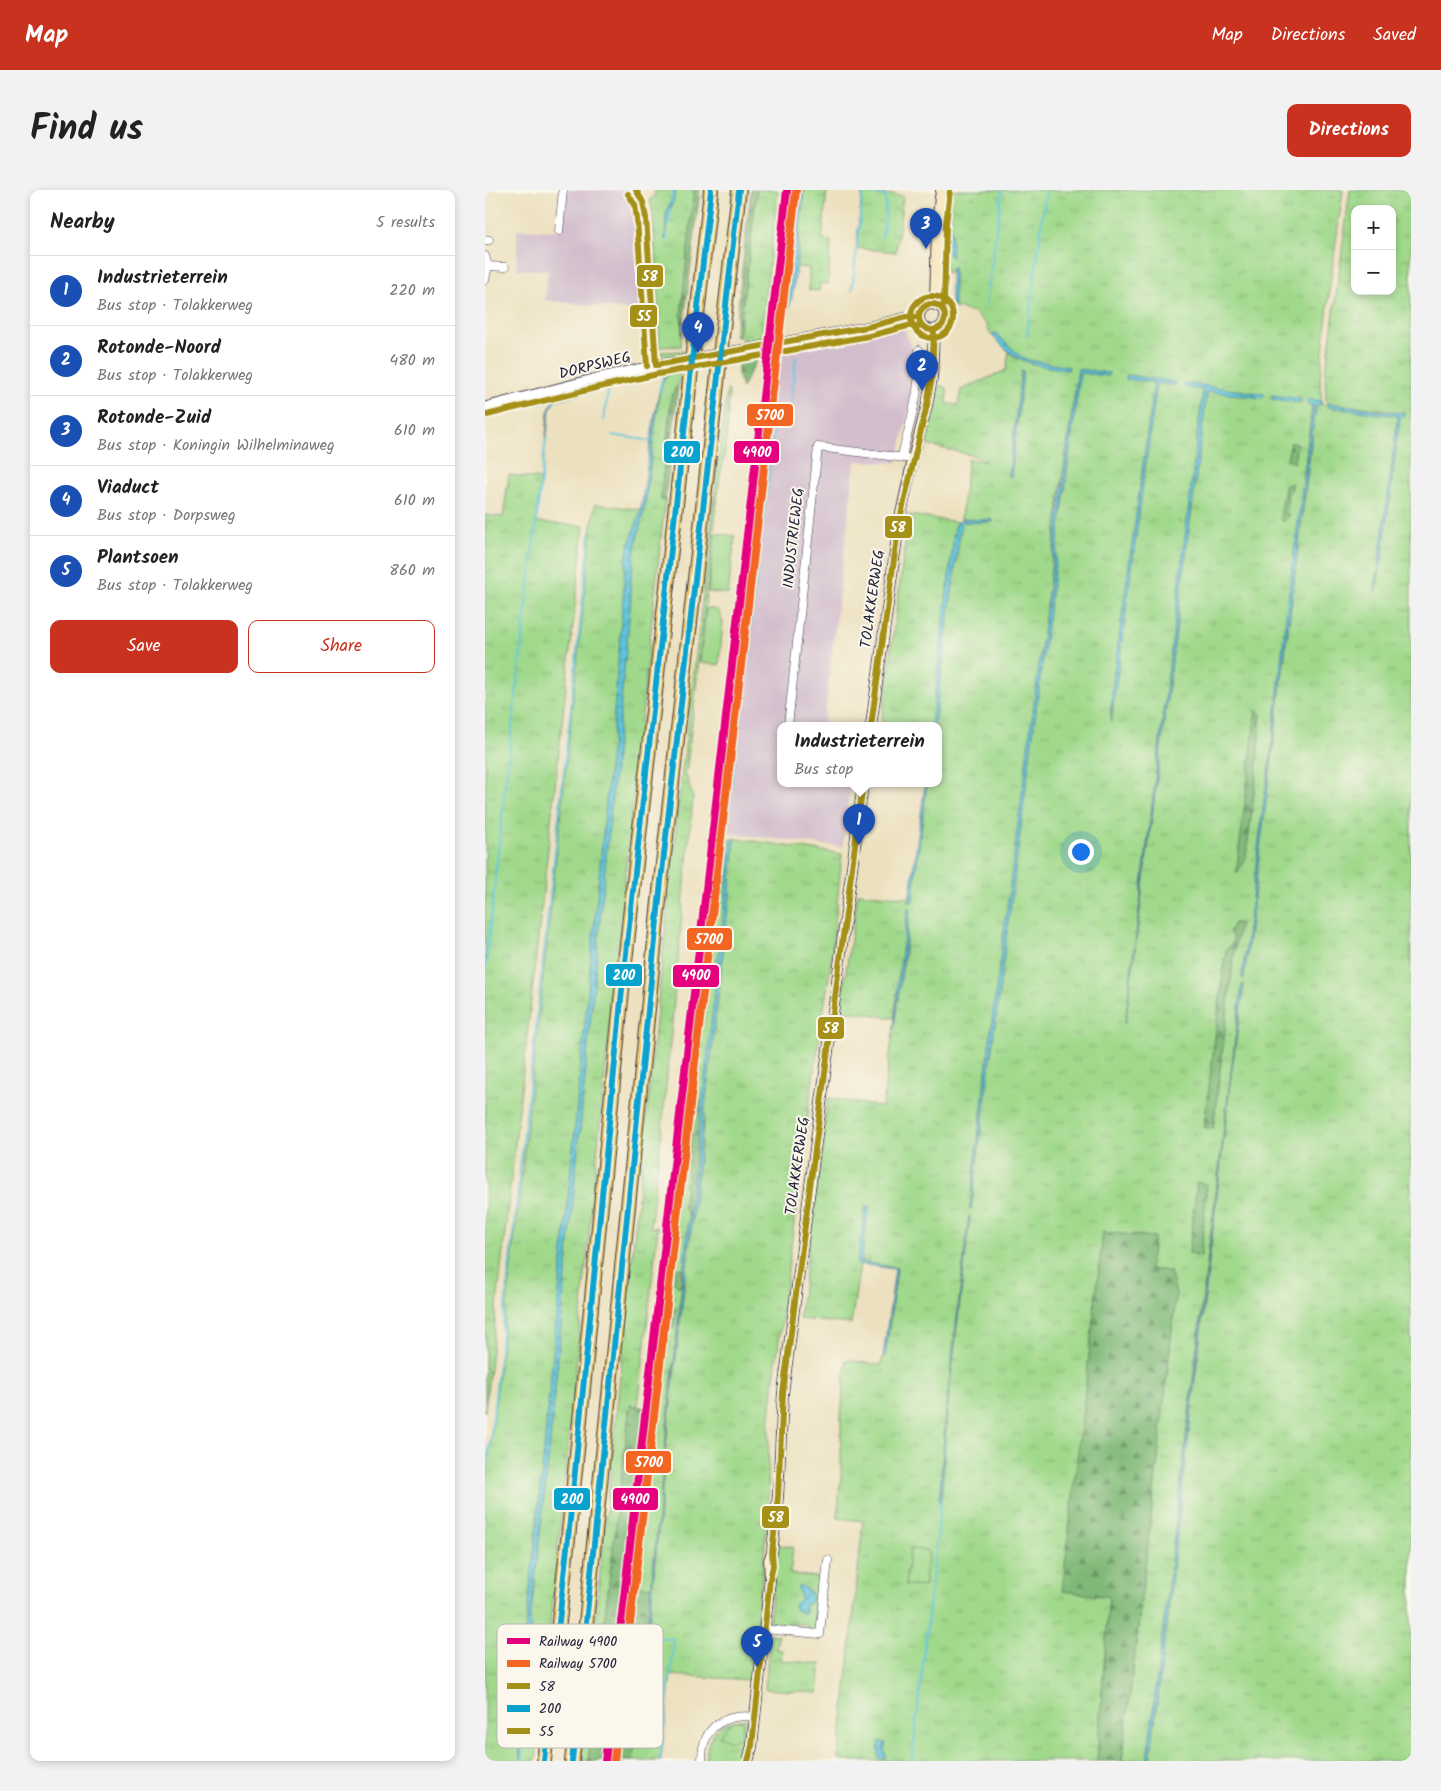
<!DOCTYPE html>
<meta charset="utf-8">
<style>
:root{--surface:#fff;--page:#f2f2f2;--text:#222;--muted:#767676;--line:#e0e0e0;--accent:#c8321e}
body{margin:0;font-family:Kalam,sans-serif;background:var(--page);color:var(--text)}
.controls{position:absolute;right:15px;top:15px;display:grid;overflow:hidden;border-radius:10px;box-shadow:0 2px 8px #0003}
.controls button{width:45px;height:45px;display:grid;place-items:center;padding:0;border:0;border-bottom:1px solid var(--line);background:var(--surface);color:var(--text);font:25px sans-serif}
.you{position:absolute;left:595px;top:661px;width:18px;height:18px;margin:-12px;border:4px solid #fff;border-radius:50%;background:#1a73e8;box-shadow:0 0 0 8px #1a73e833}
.badge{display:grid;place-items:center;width:32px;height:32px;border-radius:50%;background:var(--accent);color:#fff;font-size:16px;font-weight:700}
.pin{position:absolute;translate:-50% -41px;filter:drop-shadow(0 1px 2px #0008)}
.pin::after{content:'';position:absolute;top:26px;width:18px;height:15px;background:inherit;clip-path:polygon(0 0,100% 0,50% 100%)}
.popup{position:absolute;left:292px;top:532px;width:165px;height:65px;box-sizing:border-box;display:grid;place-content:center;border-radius:10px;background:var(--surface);filter:drop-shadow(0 1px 4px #0005);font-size:16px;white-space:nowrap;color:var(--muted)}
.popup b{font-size:19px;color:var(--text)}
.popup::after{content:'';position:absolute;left:50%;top:100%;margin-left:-10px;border:10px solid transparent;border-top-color:var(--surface)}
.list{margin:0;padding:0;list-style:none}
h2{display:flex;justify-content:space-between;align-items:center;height:65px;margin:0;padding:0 20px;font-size:21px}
h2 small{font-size:16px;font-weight:400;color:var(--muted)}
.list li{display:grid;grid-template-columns:32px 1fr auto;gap:15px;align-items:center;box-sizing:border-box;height:70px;padding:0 20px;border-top:1px solid var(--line)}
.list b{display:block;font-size:19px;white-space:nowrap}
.list p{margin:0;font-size:16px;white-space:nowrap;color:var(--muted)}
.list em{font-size:16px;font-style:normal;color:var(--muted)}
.actions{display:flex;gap:10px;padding:15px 20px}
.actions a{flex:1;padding:11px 0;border:1px solid var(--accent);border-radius:10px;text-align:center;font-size:18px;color:var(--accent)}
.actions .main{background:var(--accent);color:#fff}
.map{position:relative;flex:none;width:926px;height:1571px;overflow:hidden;border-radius:10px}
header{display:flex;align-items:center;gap:30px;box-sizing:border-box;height:70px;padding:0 25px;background:var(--accent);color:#fff}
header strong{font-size:24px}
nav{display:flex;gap:28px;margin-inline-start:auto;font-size:18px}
.intro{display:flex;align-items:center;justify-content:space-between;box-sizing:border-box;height:120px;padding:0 30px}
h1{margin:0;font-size:35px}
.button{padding:12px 22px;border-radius:10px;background:var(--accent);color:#fff;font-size:18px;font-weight:700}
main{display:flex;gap:30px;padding:0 30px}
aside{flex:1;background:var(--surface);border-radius:10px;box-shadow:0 2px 8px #0003}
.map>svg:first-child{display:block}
</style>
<header>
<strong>Map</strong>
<nav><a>Map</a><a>Directions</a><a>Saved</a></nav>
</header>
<div class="intro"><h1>Find us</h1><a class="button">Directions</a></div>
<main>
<aside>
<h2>Nearby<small>5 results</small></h2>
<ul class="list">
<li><span class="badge" style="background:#1a4fb4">1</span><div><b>Industrieterrein</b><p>Bus stop · Tolakkerweg</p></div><em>220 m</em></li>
<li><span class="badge" style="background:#1a4fb4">2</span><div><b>Rotonde-Noord</b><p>Bus stop · Tolakkerweg</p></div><em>480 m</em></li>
<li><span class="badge" style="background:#1a4fb4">3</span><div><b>Rotonde-Zuid</b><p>Bus stop · Koningin Wilhelminaweg</p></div><em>610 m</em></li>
<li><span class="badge" style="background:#1a4fb4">4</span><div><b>Viaduct</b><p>Bus stop · Dorpsweg</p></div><em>610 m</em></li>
<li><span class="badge" style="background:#1a4fb4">5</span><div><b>Plantsoen</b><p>Bus stop · Tolakkerweg</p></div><em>860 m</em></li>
</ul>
<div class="actions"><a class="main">Save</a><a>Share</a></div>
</aside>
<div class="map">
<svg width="926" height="1571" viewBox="0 0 926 1571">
<defs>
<pattern id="grass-tufts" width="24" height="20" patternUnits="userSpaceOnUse" patternTransform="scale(1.25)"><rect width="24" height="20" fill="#a0d98b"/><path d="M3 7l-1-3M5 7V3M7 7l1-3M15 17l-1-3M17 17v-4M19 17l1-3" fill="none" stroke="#8aba79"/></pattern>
<pattern id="forest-firs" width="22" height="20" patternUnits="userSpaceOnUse" patternTransform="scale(1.25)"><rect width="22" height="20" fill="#80b977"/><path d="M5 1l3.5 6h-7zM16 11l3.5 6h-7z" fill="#689663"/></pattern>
<pattern id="water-waves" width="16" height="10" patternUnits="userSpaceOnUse" patternTransform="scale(1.25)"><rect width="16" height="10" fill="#5ec5db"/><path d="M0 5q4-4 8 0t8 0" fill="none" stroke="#51a9bd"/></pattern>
</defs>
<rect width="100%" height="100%" fill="#fbf7ec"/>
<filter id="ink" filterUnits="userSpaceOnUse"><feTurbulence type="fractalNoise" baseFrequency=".02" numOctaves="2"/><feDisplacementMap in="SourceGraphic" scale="10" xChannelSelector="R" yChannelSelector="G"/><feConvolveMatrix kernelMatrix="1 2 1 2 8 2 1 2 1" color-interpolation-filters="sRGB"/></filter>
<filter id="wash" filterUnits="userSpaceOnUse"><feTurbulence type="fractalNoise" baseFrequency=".0096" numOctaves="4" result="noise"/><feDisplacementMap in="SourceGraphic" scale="20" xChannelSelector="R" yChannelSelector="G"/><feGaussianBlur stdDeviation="1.12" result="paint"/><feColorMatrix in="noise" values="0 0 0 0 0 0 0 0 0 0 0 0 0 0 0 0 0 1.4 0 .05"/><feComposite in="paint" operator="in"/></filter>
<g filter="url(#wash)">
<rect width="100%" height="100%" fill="#ece0be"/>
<!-- industrial -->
<g fill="#d1bdcc">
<polygon points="78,0 143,0 155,9 158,23 161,122 60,110 63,80 32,79 32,39 74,41"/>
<polygon points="418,137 428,160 429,197 412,273 370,271 338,536 295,536 295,594 365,594 358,657 243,643 292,163"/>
</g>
<!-- grass -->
<g fill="url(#grass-tufts)" stroke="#617e63" fill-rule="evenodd">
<polygon points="170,0 209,0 201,78 196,156 174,157 174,124 168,25 165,9 169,7"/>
<polygon points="272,0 293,0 275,153 268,154 260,149 250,146 254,143"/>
<polygon points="319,0 342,0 337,50 346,51 343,94 335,93 334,101 324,100 324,78 310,77"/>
<path d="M465,0H858L845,95L835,190L837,215H841L840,179L843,168L865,0H926V1566L921,1565V1566L926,1567V1571H665L747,878L758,795H757L720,1088L662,1571H637L671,1285L691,1103L665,1079L669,1047L618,1042L624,1406L612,1571H356L354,1568L378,1331L352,1328L356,1287V1225L361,1170L396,1175L398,1166H400L412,1078L376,1072L373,1074H375L366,1134L314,1129L343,908L397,917L420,762L425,718H423L409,828L355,820L373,703L427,708L442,594H453V536H449L476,334L477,332H507L508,330L476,329L483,269L501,272L487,265L442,255V251L438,248L448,211L454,195L462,198V214L473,215L476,200L521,180L524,162L531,168L583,179L584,177L543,170L535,166L510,143L507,145L502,138L503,136L487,120L484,122L476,118H467L469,85L466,78V82L462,83V79H460V74H458L456,38H462V59L465,66L466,65ZM870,19H907V101H870ZM593,179L623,183V186L597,183L595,184L485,1019L507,831L536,624L576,297ZM536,181H538L526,286H524ZM642,185L690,193L689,195L673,193L671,199L626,524L627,499L669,195L667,192L641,189ZM700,193L779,204L778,208L722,200L647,782L718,200ZM843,213L904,220L919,226L915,227L897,369L892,393L913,226L843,217ZM827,215L831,216L787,569L781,605L759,788H757L780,603L785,573ZM754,733L749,764L728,939L719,937L741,760L748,752V747ZM712,992L716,1056L715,1067L704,1063ZM484,1026H485L462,1220L456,1312H455L461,1221Z"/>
<polygon points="377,2 418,6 411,62 371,58"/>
<polygon points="198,161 196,168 186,169 178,166 176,162"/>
<path d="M195,181L193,196L190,198L186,210L176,307V310L180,311C133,731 95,1151 51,1571H0V1300L34,1010L107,335L110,314L159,320L174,204L178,192L184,183Z"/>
<path d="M242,200L244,201C243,228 242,259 235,286L201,585L208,608L177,939L165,1038L173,1037L153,1216L145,1215L103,1571H96L191,635Z"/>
<polygon points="24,285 56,289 51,332 99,336 0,1222 0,325 18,327"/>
<polygon points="424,325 473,332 470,338 448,523 446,536 396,536"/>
<polygon points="248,648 357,664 346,773 326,901 289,1189 284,1235 283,1311 278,1379 265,1490 186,1485 176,1571 148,1571 155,1513 157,1458 161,1447 163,1447 182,1247 244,711 250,650"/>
<polygon points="237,649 247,649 218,912 209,910 199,1016 204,1027 181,1244 167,1397 150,1396 129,1571 126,1571 193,994 209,910 218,813"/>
<path d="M292,1355L308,1357L305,1384L339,1388L336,1389L331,1432L334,1433L332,1441L322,1440V1435L304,1433L303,1438L284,1435ZM313,1396L325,1401V1413L319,1416L320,1423L311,1420L309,1415L316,1409Z"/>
<polygon points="285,1444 293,1445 291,1459 297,1460 296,1470 336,1474 333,1503 280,1499"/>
<path d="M261,1529L259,1552L255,1560L254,1571H220C224,1543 231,1532 261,1529Z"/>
</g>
<!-- forest -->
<g fill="url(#forest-firs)" stroke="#516e59">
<polygon points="209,0 215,0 197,146 196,124"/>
<polygon points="266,0 272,0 254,143 250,146"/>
<path d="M272,167C271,174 260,190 257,198L253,184V171Z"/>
<polygon points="193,196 180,311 176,310 176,307 186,210 190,198"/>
<polygon points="806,252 812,254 809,273 802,269"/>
<polygon points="806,293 807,299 803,302 801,324 805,325 798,332 795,329 800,297"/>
<polygon points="771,521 776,524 771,588 761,668 751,684"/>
<polygon points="749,733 755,733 749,764 728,939 719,937 741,760 748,752 748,747 744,742"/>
<polygon points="209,910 218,912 204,1027 199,1016"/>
<polygon points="712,992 722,994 716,1067 704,1063"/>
<polygon points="618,1042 669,1047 665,1079 685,1081 691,1103 671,1285 637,1571 612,1571 624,1407 577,1401"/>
<polygon points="197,1078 196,1096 192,1096 189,1091 192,1079"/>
<polygon points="191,1117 189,1138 185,1138 185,1119"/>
<polygon points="145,1215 162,1218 119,1571 103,1571"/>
<polygon points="150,1395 167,1397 161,1447 157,1458 155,1513 148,1571 129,1571"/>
</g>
<!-- garden -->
<g fill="#a0d98b" stroke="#617e63">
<polygon points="230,343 250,346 243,404 223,402"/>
<polygon points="221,418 233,420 238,432 234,475 215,472"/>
<polygon points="425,1359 444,1361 439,1397 420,1395"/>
<polygon points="247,1531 258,1531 256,1547 246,1551 234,1546"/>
</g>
<!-- water -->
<g fill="url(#water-waves)" stroke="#40748b">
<path d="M189,0H191C190,9 186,16 184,25C182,33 183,41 180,50L181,24Z"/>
<polygon points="317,0 319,0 311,80 307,107 302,125 304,94 312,46"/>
<polygon points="461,0 465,0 467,66 465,67 462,59"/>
<polygon points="468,77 469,85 469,116 466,115 466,78"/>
<path d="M510,143L535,166L543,170L584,177L583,180C545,174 534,175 507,145Z"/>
<path d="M272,163V166L183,182L178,192L174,204L160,317L151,353L145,396L146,408L63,1272L47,1416C43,1428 48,1433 44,1444L35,1569L33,1534L40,1443L51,1342L107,759L127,549L141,369C144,349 154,332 157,313C164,269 167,226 179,183L70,210L65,220L60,258L63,222L68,210L16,221L0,226V224L160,184Z"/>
<polygon points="593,179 624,183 623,186 597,183 595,184 486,1019 485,1019 507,831"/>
<polygon points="536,181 538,181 526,287 524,286"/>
<polygon points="642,185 690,192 690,195 673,193 671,199 626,532 627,499 669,195 667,192 641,189"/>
<polygon points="699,193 779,204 778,208 722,201 640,834 718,200 699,197"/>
<polygon points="787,205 816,209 816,213 786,209"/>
<polygon points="823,209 836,211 836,214 831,216 824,267 759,788 757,788 780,603 785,573 802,416 828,217 827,215 822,214"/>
<polygon points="843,213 913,223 919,222 920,225 915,227 897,369 890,403 913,226 843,217"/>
<polygon points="476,329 508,330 508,332 477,332 476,334 449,536 446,536 470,337 473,332"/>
<polygon points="440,594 442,594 427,712 424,712"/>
<polygon points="247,649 250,650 244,711 182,1242 163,1447 161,1447 204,1027"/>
<polygon points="423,718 425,718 409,839 413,789"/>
<polygon points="757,794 759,795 747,878 668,1547 665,1571 662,1571"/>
<polygon points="381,1015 384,1016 376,1072 412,1078 400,1166 398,1166 410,1079 372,1074"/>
<polygon points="484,1026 485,1026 462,1220 456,1312 454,1312 461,1221"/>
<path d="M314,1395C321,1399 329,1402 326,1411L319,1416V1424L311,1420L309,1415L316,1409L313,1398Z"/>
<polygon points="395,1551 401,1553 399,1558 401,1568 399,1569 393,1568"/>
</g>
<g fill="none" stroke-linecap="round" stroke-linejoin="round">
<!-- stream -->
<g stroke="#5ec5db" stroke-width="2">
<polyline points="186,13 188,0"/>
<polyline points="183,36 185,20"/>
<polyline points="182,50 182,43"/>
<polyline points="367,100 378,2 401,6 400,31 397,47"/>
<polyline points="501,115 517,0"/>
<polyline points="300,132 302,124"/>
<polyline points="542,146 561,0"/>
<polyline points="239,173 254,169"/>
<polyline points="214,177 229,174"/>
<polyline points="174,202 177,190"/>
<polyline points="304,221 311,168"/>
<polyline points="119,230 124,195"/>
<polyline points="127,245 167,251"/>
<polyline points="240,648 291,222"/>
<polyline points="0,785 19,606 61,248"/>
<polyline points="0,1299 105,344"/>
<polyline points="171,1448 188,1449 189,1453 175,1571"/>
<polyline points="36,1551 38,1571"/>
<polyline points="427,1571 456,1310"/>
</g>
</g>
</g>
<g filter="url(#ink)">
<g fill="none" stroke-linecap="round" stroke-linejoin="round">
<defs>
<g id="minor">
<polyline points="151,0 158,12 161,28 171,175"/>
<polyline points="74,41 78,0"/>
<polyline points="0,50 4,50"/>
<polyline points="0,66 3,76 0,90"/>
<polyline points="3,76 20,77"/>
<path d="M417,266C425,232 437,196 434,160"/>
<polyline points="303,536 333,257 428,269"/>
<polyline points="279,1439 335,1444 343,1370"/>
<path d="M217,1571C217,1565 217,1557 220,1551C227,1530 250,1524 270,1527"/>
</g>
<polyline id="tertiary" points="0,217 108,189 171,175 382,137 422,127 434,127"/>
<g id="secondary">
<circle cx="447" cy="127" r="13"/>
<polyline points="450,115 452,33 456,0"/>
<polyline points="386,536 414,333 428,269 442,215 447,187 449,140"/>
<polyline points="263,1571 267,1556 270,1527 285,1389 284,1370 287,1363 293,1306 298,1203 378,594"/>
</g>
<g id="motorway">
<polyline points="238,138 254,0"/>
<polyline points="210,143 226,0"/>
<polyline points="59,1571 88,1302 138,790 204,198"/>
<polyline points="87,1571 176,691 232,193"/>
</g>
</defs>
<!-- minor casing -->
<use href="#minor" stroke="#403e4f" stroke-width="9"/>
<!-- tertiary casing -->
<use href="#tertiary" stroke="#403e4f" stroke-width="11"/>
<!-- secondary casing -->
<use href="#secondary" stroke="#403e4f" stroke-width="12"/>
<!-- motorway casing -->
<use href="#motorway" stroke="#403e4f" stroke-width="16"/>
<!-- minor -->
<use href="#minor" stroke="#fff" stroke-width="8"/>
<!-- tertiary -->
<use href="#tertiary" stroke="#fff" stroke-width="9"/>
<!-- secondary -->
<use href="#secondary" stroke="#f6e9c3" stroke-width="10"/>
<!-- motorway -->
<use href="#motorway" stroke="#e9c769" stroke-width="14"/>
<defs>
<g id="motorway-bridge">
<polyline points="232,193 238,138"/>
<polyline points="204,198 210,143"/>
</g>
</defs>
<!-- motorway-bridge casing -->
<use href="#motorway-bridge" stroke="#403e4f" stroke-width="16" stroke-linecap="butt"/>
<!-- motorway-bridge -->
<use href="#motorway-bridge" stroke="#e9c769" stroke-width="14"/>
<defs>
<g id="bus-1">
<polyline points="151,0 158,12 161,28 171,175"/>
<circle cx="447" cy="127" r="13"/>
<polyline points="171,175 382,137 422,127 434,127"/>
<polyline points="386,536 414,333 442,215 447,187 449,140"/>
<polyline points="263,1571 267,1556 285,1389 288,1376 287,1363 293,1306 298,1203 378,594"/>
</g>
<g id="bus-2">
<polyline points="59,1571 88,1302 138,790 226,0"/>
<polyline points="87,1571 176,691 254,0"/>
</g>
<g id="bus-3">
<polyline points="143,4 150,15 152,29 162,176"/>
<circle cx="447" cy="127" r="21"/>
<polyline points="459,115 461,34 465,1"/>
<polyline points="2,225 110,198 173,184 384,146 423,136 434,136"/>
</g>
</defs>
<!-- bus-1 casing -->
<use href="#bus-1" stroke="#fbf7ec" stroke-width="10"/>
<!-- bus-2 casing -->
<use href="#bus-2" stroke="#fbf7ec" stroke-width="10"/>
<!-- bus-3 casing -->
<use href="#bus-3" stroke="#fbf7ec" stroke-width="10"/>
<!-- bus-1 -->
<use href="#bus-1" stroke="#a59018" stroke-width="6"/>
<!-- bus-2 -->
<use href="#bus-2" stroke="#08a2ce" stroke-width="6"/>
<!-- bus-3 -->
<use href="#bus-3" stroke="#a59018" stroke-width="6"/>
<defs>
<polyline id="rail-1" points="120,1571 302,0"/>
<polyline id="rail-2" points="129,1571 311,1"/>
</defs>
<!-- rail-1 casing -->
<use href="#rail-1" stroke="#fbf7ec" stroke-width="11"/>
<!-- rail-2 casing -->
<use href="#rail-2" stroke="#fbf7ec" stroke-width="11"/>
<!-- rail-1 -->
<use href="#rail-1" stroke="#e5007d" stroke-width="8"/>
<!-- rail-2 -->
<use href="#rail-2" stroke="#f26522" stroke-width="8"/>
</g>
</g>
<g text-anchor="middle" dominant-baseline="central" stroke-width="4" stroke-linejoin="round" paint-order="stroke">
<!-- street labels -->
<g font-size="15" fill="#22223b" stroke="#fbf7ec">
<text transform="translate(110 176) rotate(-14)">DORPSWEG</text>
<text transform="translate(309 348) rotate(-84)">INDUSTRIEWEG</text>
<text transform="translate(388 409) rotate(-82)">TOLAKKERWEG</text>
<text transform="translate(313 976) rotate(-82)">TOLAKKERWEG</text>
</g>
</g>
<!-- legend -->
<rect x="12" y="1434" width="166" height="124" rx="8" fill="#fbf7ec" stroke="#bab7b7" stroke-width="1"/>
<rect x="22" y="1448" width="23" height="6" fill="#e5007d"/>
<rect x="22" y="1470" width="23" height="7" fill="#f26522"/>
<rect x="22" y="1493" width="23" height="6" fill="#a59018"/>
<rect x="22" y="1515" width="23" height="7" fill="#08a2ce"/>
<rect x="22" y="1538" width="23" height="6" fill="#a59018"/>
<g font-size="14" fill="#22223b">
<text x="54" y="1456">Railway 4900</text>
<text x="54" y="1478">Railway 5700</text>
<text x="54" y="1501">58</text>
<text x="54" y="1523">200</text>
<text x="54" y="1546">55</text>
</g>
<g stroke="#fbf7ec" stroke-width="2">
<rect x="151" y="74" width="28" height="24" rx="5" fill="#a59018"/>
<rect x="144" y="114" width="29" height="24" rx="5" fill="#a59018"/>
<rect x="261" y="213" width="48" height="24" rx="5" fill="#f26522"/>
<rect x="178" y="250" width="38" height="24" rx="5" fill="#08a2ce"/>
<rect x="248" y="250" width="47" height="24" rx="5" fill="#e5007d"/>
<rect x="399" y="325" width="29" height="24" rx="5" fill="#a59018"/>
<rect x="201" y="737" width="47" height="24" rx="5" fill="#f26522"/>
<rect x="120" y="773" width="38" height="24" rx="5" fill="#08a2ce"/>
<rect x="187" y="774" width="48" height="24" rx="5" fill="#e5007d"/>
<rect x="332" y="826" width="28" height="24" rx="5" fill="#a59018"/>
<rect x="140" y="1260" width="47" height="24" rx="5" fill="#f26522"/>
<rect x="127" y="1297" width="47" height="24" rx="5" fill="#e5007d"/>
<rect x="68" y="1297" width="38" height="24" rx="5" fill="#08a2ce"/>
<rect x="276" y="1315" width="29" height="24" rx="5" fill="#a59018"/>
</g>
<g font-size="14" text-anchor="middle" font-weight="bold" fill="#fff">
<text x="165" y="91">58</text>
<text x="159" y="131">55</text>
<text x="285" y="230">5700</text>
<text x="197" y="267">200</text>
<text x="272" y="267">4900</text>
<text x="413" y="342">58</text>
<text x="224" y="754">5700</text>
<text x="139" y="790">200</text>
<text x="211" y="790">4900</text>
<text x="346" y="843">58</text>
<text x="164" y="1277">5700</text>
<text x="150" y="1314">4900</text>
<text x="87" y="1314">200</text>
<text x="291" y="1332">58</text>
</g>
</svg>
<div class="controls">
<button>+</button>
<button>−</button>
</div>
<div class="you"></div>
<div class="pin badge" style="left:374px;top:655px;background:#1a4fb4">1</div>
<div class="popup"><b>Industrieterrein</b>Bus stop</div>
<div class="pin badge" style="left:437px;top:201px;background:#1a4fb4">2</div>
<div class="pin badge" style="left:441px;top:59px;background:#1a4fb4">3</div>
<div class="pin badge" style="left:213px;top:163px;background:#1a4fb4">4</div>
<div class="pin badge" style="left:272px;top:1477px;background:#1a4fb4">5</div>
</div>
</main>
